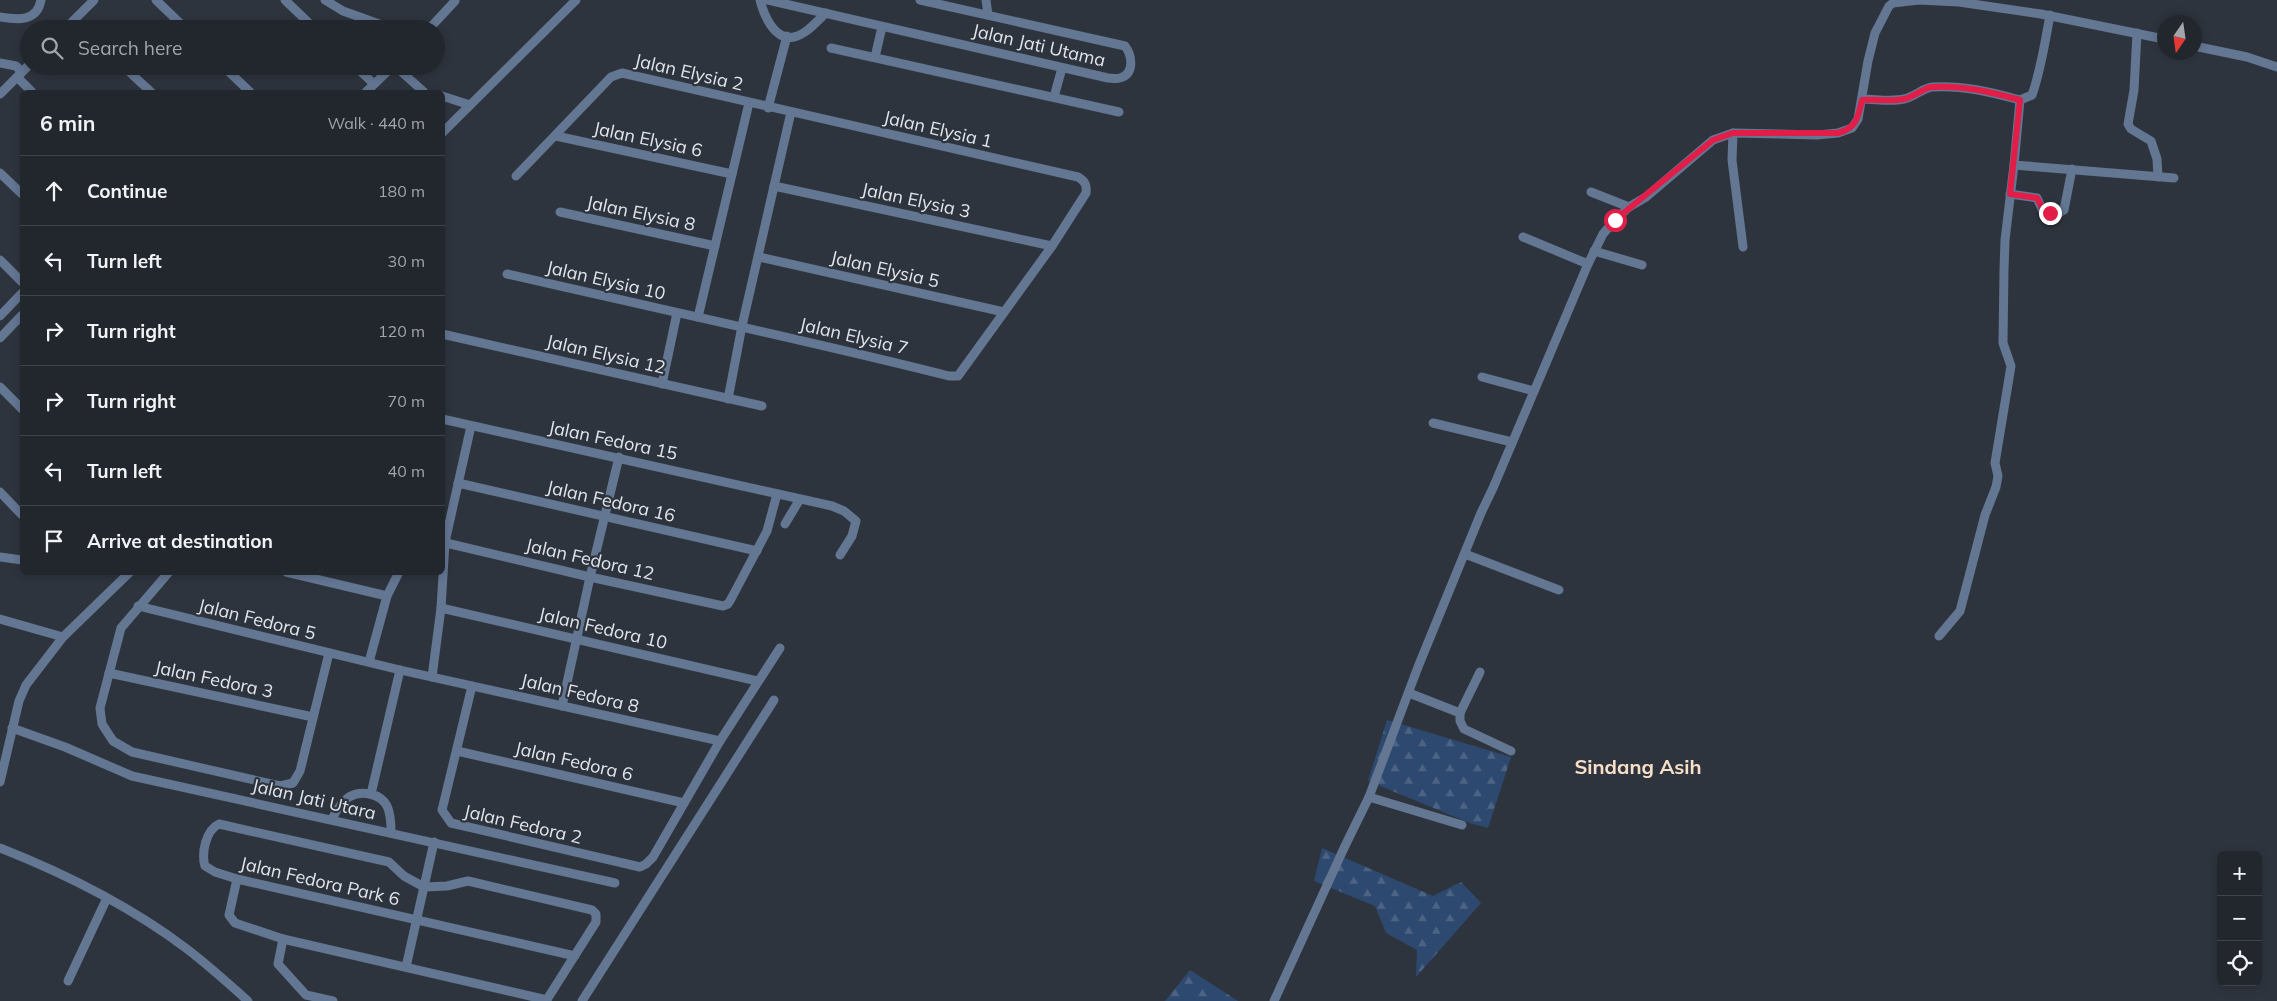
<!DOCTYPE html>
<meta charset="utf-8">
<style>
:root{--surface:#22272e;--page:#2e333a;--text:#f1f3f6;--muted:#a2a5aa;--line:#3f444a}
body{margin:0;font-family:Mulish,sans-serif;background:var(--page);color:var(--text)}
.controls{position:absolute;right:15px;bottom:15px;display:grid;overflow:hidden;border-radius:8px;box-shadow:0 2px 8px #0003}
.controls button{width:45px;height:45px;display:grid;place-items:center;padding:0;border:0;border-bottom:1px solid var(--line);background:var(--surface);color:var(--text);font:25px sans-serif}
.compass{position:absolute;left:2157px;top:15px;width:45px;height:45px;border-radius:50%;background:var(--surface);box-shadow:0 2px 8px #0003;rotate:193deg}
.stop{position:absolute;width:15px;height:15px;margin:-11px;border:4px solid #e11d48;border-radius:50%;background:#fff}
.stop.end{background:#e11d48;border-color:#fff;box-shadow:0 1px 5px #0008}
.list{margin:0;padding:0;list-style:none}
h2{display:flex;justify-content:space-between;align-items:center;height:65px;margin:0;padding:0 20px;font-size:21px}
h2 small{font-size:16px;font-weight:400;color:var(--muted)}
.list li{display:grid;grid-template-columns:32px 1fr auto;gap:15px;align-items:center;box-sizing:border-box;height:70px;padding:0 20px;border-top:1px solid var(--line)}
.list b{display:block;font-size:19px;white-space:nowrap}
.list em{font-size:16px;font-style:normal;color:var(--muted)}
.icon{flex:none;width:28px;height:28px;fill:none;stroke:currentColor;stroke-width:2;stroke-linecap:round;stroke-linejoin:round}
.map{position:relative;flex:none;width:2277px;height:1001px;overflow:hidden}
.search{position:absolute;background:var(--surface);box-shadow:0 2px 8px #0003;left:20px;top:20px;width:425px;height:55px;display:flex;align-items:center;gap:12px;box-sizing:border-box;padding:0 18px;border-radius:28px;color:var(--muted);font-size:19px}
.panel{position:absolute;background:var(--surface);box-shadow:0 2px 8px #0003;left:20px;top:90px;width:425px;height:485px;border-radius:8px}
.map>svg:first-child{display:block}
</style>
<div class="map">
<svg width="2277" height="1001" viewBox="0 0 2277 1001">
<defs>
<pattern id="forest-firs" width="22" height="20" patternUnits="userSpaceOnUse" patternTransform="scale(1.25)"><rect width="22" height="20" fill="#2e496f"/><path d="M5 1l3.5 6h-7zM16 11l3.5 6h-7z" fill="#4c6384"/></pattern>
</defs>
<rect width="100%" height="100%" fill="#2e343e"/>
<!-- forest -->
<g fill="url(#forest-firs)">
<polygon points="1387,720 1511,757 1488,828 1470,823 1368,781"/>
<polygon points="1322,848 1433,896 1461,882 1481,903 1416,977 1417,950 1386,933 1375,906 1314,881"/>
<polygon points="1190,970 1238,1001 1165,1001"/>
</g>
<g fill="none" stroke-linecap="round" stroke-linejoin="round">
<!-- street -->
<g stroke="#637692" stroke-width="9">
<polyline points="156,0 186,29"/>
<polyline points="285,0 315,29"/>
<polyline points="325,0 343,11 393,29"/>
<path d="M760,0C764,15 774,41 794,37C807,34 817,21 826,13"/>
<path d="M768,0L1108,78C1111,78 1117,79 1120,78C1135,74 1132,55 1125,46L920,0"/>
<polyline points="986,0 988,15"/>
<path d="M2050,15C2045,42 2041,70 2032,95L2020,100L2014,165L2174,178"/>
<path d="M0,17C18,20 37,22 41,0"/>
<polyline points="74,20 84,29"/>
<polyline points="65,29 94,0"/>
<polyline points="429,29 455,1"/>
<polyline points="2137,33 2134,90 2128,124 2131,129 2151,141 2157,159 2158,177"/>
<polyline points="2194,46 2247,57 2277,67"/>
<polyline points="831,48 1119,112"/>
<polyline points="875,57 882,27"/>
<polyline points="0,63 16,66 22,72"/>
<polyline points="123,66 151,92"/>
<polyline points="223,66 250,92"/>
<polyline points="355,66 374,84"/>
<polyline points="395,66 424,92"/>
<polyline points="17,77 32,92"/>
<polyline points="366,92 393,66"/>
<polyline points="0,94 29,65"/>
<polyline points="442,96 470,105"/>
<polyline points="1054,97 1062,68"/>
<path d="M1862,99C1876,99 1890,102 1904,99C1914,97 1923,88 1932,87C1962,85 1991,92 2020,100"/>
<polyline points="768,108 787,36"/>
<polyline points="442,133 576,0"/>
<polyline points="1733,133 1732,160 1743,247"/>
<polyline points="556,136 732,174"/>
<polyline points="0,173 22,194"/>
<polyline points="774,186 1052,246"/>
<polyline points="1591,192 1629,207"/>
<polyline points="2010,194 2037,198 2043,211 2059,213 2064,210 2072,169"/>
<polyline points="560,212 715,246"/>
<polyline points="1523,237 1588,264"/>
<polyline points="1594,251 1642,265"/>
<polyline points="759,257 1004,312"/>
<polyline points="0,260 22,282"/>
<path d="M507,274C654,308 802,339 949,376H958L1052,246L1086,193C1087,185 1085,181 1078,177L622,73L611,77L516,176"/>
<polyline points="0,316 22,293"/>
<polyline points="698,317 749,103"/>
<polyline points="442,334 762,406"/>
<polyline points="0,338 22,315"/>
<polyline points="1482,377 1534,391"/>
<polyline points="662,384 677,313"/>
<polyline points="0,387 22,409"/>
<polyline points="728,399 742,326 791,112"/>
<polyline points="442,419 832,506 844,511 856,521 852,536 840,555"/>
<polyline points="1433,423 1512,442"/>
<polyline points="458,483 757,551"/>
<polyline points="0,492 22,515"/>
<polyline points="785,524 800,499"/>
<polyline points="442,542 590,577 723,606 728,604 731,599 767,531 777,494"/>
<polyline points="1465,554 1559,590"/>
<polyline points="0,557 22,560"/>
<polyline points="169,572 121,628 100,708 102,724 113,741 132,752 280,786 293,783 300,771 329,653"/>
<polyline points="286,572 387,596"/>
<polyline points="138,606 400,670 720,741"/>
<polyline points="441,608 757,681"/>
<polyline points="0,619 63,637"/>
<polyline points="1939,636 1960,611 1985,515 1996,487 1998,476 1995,463 2011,366 2003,343 2004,270 2005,240 2014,165"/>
<polyline points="369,662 387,596 399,572"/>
<polyline points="109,673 313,717"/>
<polyline points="432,677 441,608 445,542 471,426"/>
<polyline points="472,686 442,810 451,823 640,867 646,864 653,857 720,741 780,648"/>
<polyline points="1409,693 1460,713 1460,721 1464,729 1511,751"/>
<polyline points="562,706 590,577 619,457"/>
<polyline points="1460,713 1480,672"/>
<polyline points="12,728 65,747 132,776 615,883"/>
<polyline points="457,751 684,803"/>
<polyline points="0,782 19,701 26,685 63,637 130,572"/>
<polyline points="371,794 400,670"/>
<polyline points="1369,797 1462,825"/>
<path d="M332,819C336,811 341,802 349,797C361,790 380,793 387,806C391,814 391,824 391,833"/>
<path d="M0,848C66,874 130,906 187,949C208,965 228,983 248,1001"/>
<polyline points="237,879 229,915 235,923 283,939 547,1000"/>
<polyline points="283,939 278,964 306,995 333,1001"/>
<polyline points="406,967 434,842"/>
<polyline points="68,981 107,898"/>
<path d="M546,1001L596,922V914L592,910L468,881L447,886L424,887L404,876L389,862L219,824C206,830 201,853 205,866L215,872L237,879L575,956"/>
<polyline points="582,1001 774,700"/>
<polyline points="1274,1001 1344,848 1369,797 1418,667 1481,513 1493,488 1588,264 1603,234 1615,220 1629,207 1646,197 1713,140 1733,133 1817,135 1838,133 1852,128 1858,119 1868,61 1875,33 1889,6 1893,3 1919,0 1959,2 2041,14 2164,39"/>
</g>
</g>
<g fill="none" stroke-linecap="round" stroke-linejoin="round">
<!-- route -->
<path stroke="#e11d48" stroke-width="6" d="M1615,220L1713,140L1733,133H1838C1857,128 1858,117 1862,100C1876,99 1890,102 1904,99C1914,97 1923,88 1932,87C1962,85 1991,92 2020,100L2010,194L2037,198L2044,211L2050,213"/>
</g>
<g text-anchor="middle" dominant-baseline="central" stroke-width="4.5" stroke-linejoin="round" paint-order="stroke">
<!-- street labels -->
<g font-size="18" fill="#e1e5eb" stroke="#2e343e">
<text transform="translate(1039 45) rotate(13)">Jalan Jati Utama</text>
<text transform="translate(689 72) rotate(13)">Jalan Elysia 2</text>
<text transform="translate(938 129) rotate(13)">Jalan Elysia 1</text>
<text transform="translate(648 139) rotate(12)">Jalan Elysia 6</text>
<text transform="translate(916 200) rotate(12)">Jalan Elysia 3</text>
<text transform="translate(641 213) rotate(12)">Jalan Elysia 8</text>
<text transform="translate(885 269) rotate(13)">Jalan Elysia 5</text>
<text transform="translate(606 280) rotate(13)">Jalan Elysia 10</text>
<text transform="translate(854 336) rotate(13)">Jalan Elysia 7</text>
<text transform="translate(606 354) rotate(13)">Jalan Elysia 12</text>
<text transform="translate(613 440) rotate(12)">Jalan Fedora 15</text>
<text transform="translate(611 501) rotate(13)">Jalan Fedora 16</text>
<text transform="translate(590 559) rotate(13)">Jalan Fedora 12</text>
<text transform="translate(257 619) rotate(14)">Jalan Fedora 5</text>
<text transform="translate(603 628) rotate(13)">Jalan Fedora 10</text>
<text transform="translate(214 679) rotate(12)">Jalan Fedora 3</text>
<text transform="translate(580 693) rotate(13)">Jalan Fedora 8</text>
<text transform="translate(574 761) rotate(13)">Jalan Fedora 6</text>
<text transform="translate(314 799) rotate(13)">Jalan Jati Utara</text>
<text transform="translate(523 824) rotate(13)">Jalan Fedora 2</text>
<text transform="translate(320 881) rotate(13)">Jalan Fedora Park 6</text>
</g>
<!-- quarter labels -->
<g font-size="20" font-weight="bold" fill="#f7dfc8" stroke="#2e343e">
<text x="1638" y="766">Sindang Asih</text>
</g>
</g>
</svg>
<div class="controls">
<button>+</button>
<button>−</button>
<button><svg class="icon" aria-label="locate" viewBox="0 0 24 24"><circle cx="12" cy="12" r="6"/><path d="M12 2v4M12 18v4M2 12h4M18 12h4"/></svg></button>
</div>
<svg class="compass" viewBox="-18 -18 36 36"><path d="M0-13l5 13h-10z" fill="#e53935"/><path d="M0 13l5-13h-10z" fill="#a2a5aa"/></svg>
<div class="stop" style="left:1615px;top:220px"></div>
<div class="stop end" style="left:2050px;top:213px"></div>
<div class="search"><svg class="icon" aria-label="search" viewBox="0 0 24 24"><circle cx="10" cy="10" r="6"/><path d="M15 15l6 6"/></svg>Search here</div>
<section class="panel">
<h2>6 min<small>Walk · 440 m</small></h2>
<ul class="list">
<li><svg class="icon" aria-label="ahead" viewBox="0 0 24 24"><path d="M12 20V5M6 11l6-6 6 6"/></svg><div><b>Continue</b></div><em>180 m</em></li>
<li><svg class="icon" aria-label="left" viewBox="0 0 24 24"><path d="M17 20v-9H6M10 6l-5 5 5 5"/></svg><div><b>Turn left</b></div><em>30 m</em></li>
<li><svg class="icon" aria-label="right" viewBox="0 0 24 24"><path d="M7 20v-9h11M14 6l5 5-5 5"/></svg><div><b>Turn right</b></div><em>120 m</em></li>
<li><svg class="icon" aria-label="right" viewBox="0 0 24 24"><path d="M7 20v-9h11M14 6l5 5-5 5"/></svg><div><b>Turn right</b></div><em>70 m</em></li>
<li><svg class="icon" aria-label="left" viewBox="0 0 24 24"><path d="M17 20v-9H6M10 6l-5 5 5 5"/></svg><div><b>Turn left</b></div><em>40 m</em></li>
<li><svg class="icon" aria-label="arrive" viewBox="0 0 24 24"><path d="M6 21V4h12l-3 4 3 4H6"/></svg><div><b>Arrive at destination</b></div></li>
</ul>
</section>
</div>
